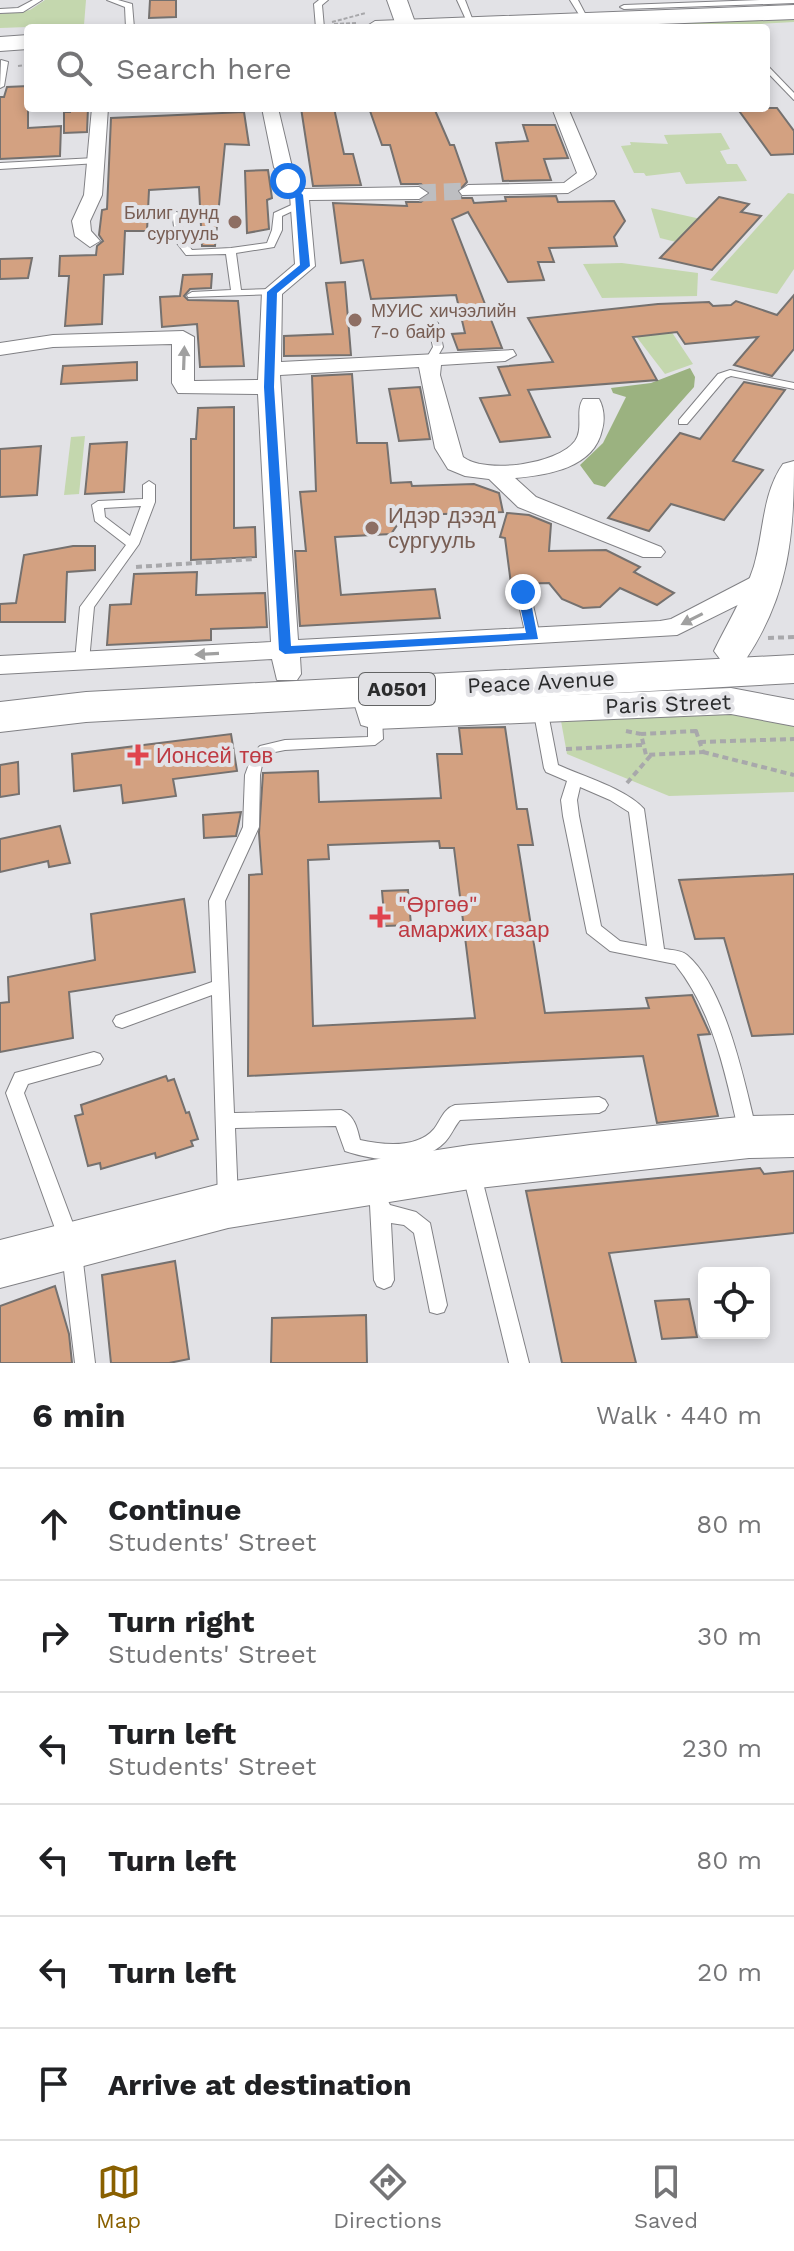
<!DOCTYPE html>
<meta charset="utf-8">
<style>
:root{--surface:#fff;--page:#f2f2f2;--text:#202124;--muted:#757577;--line:#e0e0e0;--accent:#896000}
body{margin:0;font-family:"Work Sans",sans-serif;background:var(--page);color:var(--text)}
.controls{position:absolute;right:24px;bottom:24px;display:grid;overflow:hidden;border-radius:8px;box-shadow:0 4px 12px #0003}
.controls button{width:72px;height:72px;display:grid;place-items:center;padding:0;border:0;border-bottom:2px solid var(--line);background:var(--surface);color:var(--text);font:40px sans-serif}
.stop{position:absolute;width:24px;height:24px;margin:-18px;border:6px solid #1a73e8;border-radius:50%;background:#fff}
.stop.end{background:#1a73e8;border-color:#fff;box-shadow:0 2px 8px #0008}
.list{margin:0;padding:0;list-style:none}
h2{display:flex;justify-content:space-between;align-items:center;height:104px;margin:0;padding:0 32px;font-size:34px}
h2 small{font-size:26px;font-weight:400;color:var(--muted)}
.list li{display:grid;grid-template-columns:52px 1fr auto;gap:24px;align-items:center;box-sizing:border-box;height:112px;padding:0 32px;border-top:2px solid var(--line)}
.list b{display:block;font-size:30px;white-space:nowrap}
.list p{margin:0;font-size:26px;white-space:nowrap;color:var(--muted)}
.list em{font-size:26px;font-style:normal;color:var(--muted)}
.icon{flex:none;width:44px;height:44px;fill:none;stroke:currentColor;stroke-width:2;stroke-linecap:round;stroke-linejoin:round}
.map{position:relative;flex:none;width:794px;height:1363px;overflow:hidden}
.search{position:absolute;background:var(--surface);box-shadow:0 4px 12px #0003;left:24px;right:24px;top:24px;height:88px;display:flex;align-items:center;gap:20px;box-sizing:border-box;padding:0 28px;border-radius:8px;color:var(--muted);font-size:30px}
.sheet{height:776px;background:var(--surface)}
nav{display:flex;justify-content:space-around;align-items:center;box-sizing:border-box;height:112px;border-top:2px solid var(--line);background:var(--surface);font-size:22px;color:var(--muted)}
nav a{display:grid;justify-items:center;gap:4px}
nav .on{color:var(--accent)}
.map>svg:first-child{display:block}
</style>
<div class="map">
<svg width="794" height="1363" viewBox="0 0 794 1363">
<rect width="100%" height="100%" fill="#e2e2e6"/>
<!-- green -->
<g fill="#c4d7ae">
<polygon points="45,0 86,0 84,25 0,28 0,14 30,10"/>
<polygon points="794,16 794,22 687,28 469,28"/>
<polygon points="721,133 730,149 720,151 727,164 737,164 747,181 686,184 680,172 646,176 644,173 634,173 621,146 631,145 630,142 668,144 664,135"/>
<polygon points="788,193 794,194 794,269 777,294 710,280"/>
<polygon points="651,208 719,223 696,247 660,238"/>
<polygon points="622,263 698,273 697,296 602,298 583,264"/>
<polygon points="669,328 693,364 665,374 632,331"/>
<polygon points="85,436 79,494 64,495 71,437"/>
<polygon points="739,711 794,724 794,792 669,796 567,754 561,721"/>
</g>
<!-- forest -->
<polygon fill="#9bb280" points="690,368 695,377 694,387 605,487 594,484 580,465 603,443 626,397 613,393 611,388 651,383"/>
<!-- building -->
<g fill="#d3a181" stroke="#75716f" stroke-width="2" fill-rule="evenodd">
<polygon points="150,0 176,0 176,17 149,18"/>
<polygon points="28,86 28,128 61,126 60,156 0,159 0,97 4,97 7,87"/>
<polygon points="70,108 88,108 87,132 64,133 64,112 70,112"/>
<polygon points="301,108 334,108 344,154 353,154 361,185 313,186"/>
<polygon points="369,108 434,108 450,145 454,145 467,182 457,193 462,198 472,198 474,203 506,201 505,197 556,196 558,202 614,201 625,221 614,237 617,246 549,248 554,262 538,262 544,280 508,282 468,212 452,219 502,348 458,350 452,334 465,333 456,295 371,299 363,260 341,263 333,203 407,206 406,202 421,202 431,194 421,184 401,184 390,145 382,145"/>
<polygon points="737,108 777,108 794,131 794,154 771,155"/>
<polygon points="244,112 249,145 225,144 215,246 202,246 199,187 149,190 147,231 125,231 123,274 104,275 102,324 65,326 69,276 59,276 60,256 96,255 97,246 103,241 99,235 102,210 107,209 111,118"/>
<polygon points="523,125 555,125 568,158 544,159 551,180 503,181 496,143 528,141"/>
<polygon points="268,170 272,198 267,200 269,229 247,233 245,171"/>
<polygon points="719,197 749,204 741,212 761,216 712,270 660,258"/>
<polygon points="32,258 28,278 0,279 0,259"/>
<polygon points="212,274 211,288 190,289 184,296 188,300 238,301 244,366 200,367 197,324 162,327 160,297 180,296 183,275"/>
<polygon points="345,282 351,355 284,356 284,336 333,334 326,283"/>
<polygon points="794,295 794,349 772,376 734,365 758,337 685,344 677,332 633,337 657,380 528,390 550,437 500,442 480,398 510,395 498,367 553,362 528,318 658,304 709,302 713,306 731,305 736,301 777,315"/>
<polygon points="137,362 137,380 61,384 63,366"/>
<polygon points="352,374 357,443 387,443 391,483 411,482 412,486 474,484 499,493 503,512 415,515 415,520 400,521 391,534 335,537 341,595 435,589 440,618 300,626 295,551 306,551 300,492 316,491 312,376"/>
<polygon points="744,382 785,390 733,461 763,470 724,520 671,504 649,531 608,518 680,433 700,439"/>
<polygon points="420,387 430,439 399,441 389,389"/>
<polygon points="234,407 234,528 255,527 256,557 191,560 191,439 196,439 198,408"/>
<polygon points="127,442 124,492 85,494 90,444"/>
<polygon points="41,446 37,495 0,497 0,449"/>
<polygon points="507,513 529,515 551,524 549,551 606,550 640,567 634,572 674,593 657,605 620,588 600,607 583,608 562,599 549,583 511,584 505,538 500,537"/>
<polygon points="73,546 95,546 95,570 67,572 65,622 0,622 0,604 16,603 24,555"/>
<polygon points="197,572 196,595 265,593 267,627 211,629 211,640 107,645 110,605 131,604 134,574"/>
<path d="M505,727L517,809H527L533,845H518L545,1013L649,1008L646,998L692,995L710,1034L698,1035L718,1116L657,1123L643,1056L248,1076L249,875L262,874L259,833L263,773L318,771L319,802L441,798L437,754H462L459,728ZM439,841L440,848H454L475,1018L313,1026L308,860L329,859L328,845Z"/>
<polygon points="231,734 237,771 173,779 176,796 123,803 121,785 74,791 72,754"/>
<polygon points="18,762 19,794 0,797 0,765"/>
<polygon points="241,812 236,836 204,838 203,815"/>
<polygon points="60,826 70,863 49,867 48,861 0,872 0,839"/>
<polygon points="794,874 794,1034 752,1036 724,938 695,939 679,880"/>
<polygon points="408,890 411,925 385,926 382,891"/>
<polygon points="184,899 195,972 69,992 73,1038 0,1052 0,1003 9,1002 8,977 95,960 91,914"/>
<polygon points="166,1076 168,1081 174,1079 186,1113 189,1112 198,1139 191,1141 193,1146 156,1158 155,1153 101,1169 100,1163 88,1166 75,1116 83,1114 81,1105"/>
<polygon points="760,1168 764,1174 794,1171 794,1233 609,1253 636,1363 562,1363 526,1191"/>
<polygon points="175,1261 189,1359 169,1363 111,1363 102,1275"/>
<polygon points="55,1286 69,1334 72,1363 0,1363 0,1306"/>
<polygon points="689,1299 697,1337 662,1339 655,1301"/>
<polygon points="366,1315 367,1363 271,1363 272,1318"/>
</g>
<g fill="none" stroke-linecap="round" stroke-linejoin="round">
<!-- street-tunnel -->
<polyline stroke="#bdbec1" stroke-width="17" stroke-dasharray="17 8" stroke-linecap="butt" points="419,193 468,191"/>
<defs>
<g id="lane">
<polygon points="33,0 42,0 23,12 0,13 0,9 18,8"/>
<polygon points="107,0 118,0 132,4 134,28 126,28 125,7"/>
<polygon points="319,0 328,0 322,5 324,28 316,28 314,4"/>
<polygon points="457,0 465,0 475,26 468,24"/>
<polygon points="570,0 578,0 589,21 583,21"/>
<polygon points="760,0 794,0 794,3 624,9 620,7 624,5"/>
<polygon points="1,60 8,62 4,86 0,88"/>
<polygon points="766,64 794,93 794,100 766,71"/>
<polygon points="95,158 99,161 98,163 0,169 0,163"/>
<polygon points="300,201 305,204 303,206 282,216 282,230 274,247 236,253 241,290 272,289 276,290 276,294 188,297 187,295 192,292 231,290 226,254 186,255 176,242 172,211 180,213 186,242 192,250 231,248 267,243 272,230 274,213"/>
<polygon points="433,320 438,323 443,347 435,361 431,362 426,359 433,347 428,323"/>
<polygon points="730,370 794,383 794,389 731,376 726,378 687,424 679,424 679,420 718,374"/>
<path d="M149,481L155,485V502L139,544L94,607L89,661L82,665L77,664L75,661L80,607L126,545L95,521L92,505L98,501L143,499V485ZM141,506L130,536L105,517L104,508Z"/>
<polygon points="523,588 530,592 540,636 533,640 526,636 516,592"/>
<path d="M540,703L547,708L558,765C582,776 627,789 644,809L664,949C671,950 681,950 687,955C726,988 745,1084 757,1133L755,1139L748,1141L741,1139L739,1133C725,1073 714,1013 675,964L610,951L587,933L563,816L561,800L567,781L546,772L544,768L533,708ZM580,787L610,800L629,812L647,946L620,941L601,926L579,816L577,800Z"/>
<path d="M375,711L382,716L383,739L375,745L285,750L270,753L262,765L260,775L259,827L225,901L234,1113L341,1110C354,1115 357,1127 360,1140C383,1145 417,1149 434,1129C441,1120 443,1109 455,1105L599,1097L605,1100L608,1105L605,1110L599,1113L460,1120C454,1127 451,1136 445,1142C421,1167 374,1161 345,1151L336,1126L235,1128L238,1200L235,1206L228,1208L221,1206L218,1200L212,995L122,1028L116,1026L113,1021L116,1016L212,982L209,901L243,827L245,775L253,753L260,746L285,740L368,737V716Z"/>
<polygon points="94,1052 100,1054 103,1059 100,1064 28,1084 24,1093 81,1245 95,1363 75,1363 61,1245 6,1093 15,1073"/>
<polygon points="471,1163 478,1165 480,1171 529,1363 509,1363 462,1171 464,1165"/>
<polygon points="380,1197 387,1199 390,1205 416,1212 430,1223 447,1305 444,1312 437,1314 430,1312 414,1233 404,1225 391,1223 394,1280 391,1286 384,1289 377,1286 374,1280 370,1205 373,1199"/>
</g>
<g id="street">
<polygon points="92,108 108,108 102,195 90,221 91,231 100,241 90,247 75,236 72,221 84,195"/>
<path d="M262,108H278L292,167L304,189L419,187L428,193L419,199L309,200L315,266L282,294L281,362L513,350L516,355L505,361L441,365L440,375L463,457C485,474 557,465 575,441C584,428 575,411 583,399H599C604,408 605,420 602,430C594,468 548,475 515,478L536,497L661,547L665,552L661,557H643L518,507L489,479L465,476L448,469L435,448L419,367L280,375L298,640L660,621L671,619L752,577H770L774,583L770,589L677,635L300,657L301,674L297,680H277L272,659L0,674V656L271,642L258,394L178,393L172,383V344L53,347L0,355V343L53,335L183,331L194,337V381L258,380L262,292L295,264L290,195L274,167Z"/>
<polygon points="552,108 568,108 596,174 593,178 568,193 462,195 459,191 468,185 564,183 577,173"/>
</g>
<g id="secondary">
<polygon points="387,0 407,0 417,28 397,28"/>
<path d="M794,461C794,536 789,594 746,659L733,663L720,659L714,651C727,624 745,595 754,566C764,532 762,494 783,464Z"/>
<polygon points="369,678 383,681 391,703 731,688 794,700 794,726 731,714 375,729 361,725 350,690 355,681"/>
<polygon points="794,1115 794,1157 749,1158 470,1189 228,1228 0,1288 0,1240 228,1182 470,1145 749,1116"/>
</g>
<g id="primary">
<polygon points="794,5 794,19 552,28 364,28 375,21"/>
<polygon points="28,35 28,49 0,51 0,37"/>
</g>
<polygon id="highway" points="794,655 794,683 86,722 0,732 0,702 86,692"/>
</defs>
<!-- lane casing -->
<use href="#lane" stroke="#818185" stroke-width="2"/>
<!-- street casing -->
<use href="#street" stroke="#818185" stroke-width="2"/>
<!-- secondary casing -->
<use href="#secondary" stroke="#818185" stroke-width="2"/>
<!-- primary casing -->
<use href="#primary" stroke="#818185" stroke-width="2"/>
<!-- highway casing -->
<use href="#highway" stroke="#818185" stroke-width="2"/>
<!-- path-far1 -->
<g stroke="#a8a8ab" stroke-width="2" stroke-dasharray="4 2" stroke-linecap="butt">
<polyline points="332,22 366,13"/>
<polyline points="334,24 358,23"/>
<polyline points="196,28 306,26"/>
<polyline points="18,66 28,65"/>
<polyline points="118,111 196,108"/>
</g>
<!-- path -->
<g stroke="#a8a8ab" stroke-width="4" stroke-dasharray="6 4" stroke-linecap="butt">
<polyline points="136,567 255,559"/>
<polyline points="768,638 794,637"/>
<polyline points="626,731 641,734"/>
<polygon points="696,731 703,752 646,755 641,734"/>
<polyline points="700,742 794,739"/>
<polyline points="566,749 643,745"/>
<polyline points="703,752 794,775"/>
<polyline points="627,783 652,754"/>
</g>
<!-- lane -->
<use href="#lane" fill="#fff" fill-rule="evenodd"/>
<!-- street -->
<use href="#street" fill="#fff" fill-rule="evenodd"/>
<!-- secondary -->
<use href="#secondary" fill="#fff" fill-rule="evenodd"/>
<!-- primary -->
<use href="#primary" fill="#fff" fill-rule="evenodd"/>
<!-- highway -->
<use href="#highway" fill="#fff" fill-rule="evenodd"/>
</g>
<!-- one-way arrows -->
<defs><path id="oneway-solid" d="M-6-.8H1V-3.2L6.5 0L1 3.2V.8H-6Z" transform="scale(2)"/></defs>
<g fill="#a0a0a0">
<use href="#oneway-solid" transform="translate(184 358) rotate(-88)"/>
<use href="#oneway-solid" transform="translate(692 619) rotate(153)"/>
<use href="#oneway-solid" transform="translate(207 654) rotate(177)"/>
</g>
<!-- route -->
<polygon fill="#1a73e8" points="288,179 303,195 310,266 277,293 274,387 291,646 526,633 517,592 523,588 529,592 538,639 285,654 279,650 264,387 267,292 300,265 295,195 284,181"/>
<!-- markers -->
<g fill="#8d6e63" stroke="#e2e2e6" stroke-width="3">
<circle cx="235" cy="222" r="8"/>
<circle cx="355" cy="320" r="8"/>
<circle cx="372" cy="528" r="8"/>
</g>
<g fill="#e0444e" stroke="#e2e2e6" stroke-width="3">
<path d="M134 743h8v8h8v8h-8v8h-8v-8h-8v-8h8z"/>
<path d="M376 905h8v8h8v8h-8v8h-8v-8h-8v-8h8z"/>
</g>
<g text-anchor="middle" dominant-baseline="central" stroke-width="8" stroke-linejoin="round" paint-order="stroke">
<!-- far-education labels -->
<g font-size="18" fill="#785e54" stroke="#e2e2e6" text-anchor="end">
<text x="219" y="212">Билиг дунд<tspan x="219" dy="21">сургууль</tspan></text>
<text x="371" y="310" text-anchor="start">МУИС хичээлийн<tspan x="371" dy="21">7-о байр</tspan></text>
</g>
<!-- shield labels -->
<rect fill="#e2e2e6" stroke="#626364" stroke-width="2" x="359" y="673" width="76" height="32" rx="6"/>
<g font-size="20" font-weight="bold" fill="#2b2c2d">
<text x="397" y="689">A0501</text>
</g>
<!-- education labels -->
<g font-size="22" fill="#785e54" stroke="#e2e2e6" text-anchor="start">
<text x="388" y="515">Идэр дээд<tspan x="388" dy="25">сургууль</tspan></text>
</g>
<!-- street labels -->
<g font-size="22" fill="#2b2c2d" stroke="#e2e2e6">
<text transform="translate(541 682) rotate(-3)">Peace Avenue</text>
<text transform="translate(668 704) rotate(-2)">Paris Street</text>
</g>
<!-- health labels -->
<g font-size="22" fill="#be3a42" stroke="#e2e2e6" text-anchor="start">
<text x="156" y="755">Ионсей төв</text>
<text x="398" y="904">"Өргөө"<tspan x="398" dy="25">амаржих газар</tspan></text>
</g>
</g>
</svg>
<div class="controls">
<button><svg class="icon" aria-label="locate" viewBox="0 0 24 24"><circle cx="12" cy="12" r="6"/><path d="M12 2v4M12 18v4M2 12h4M18 12h4"/></svg></button>
</div>
<div class="stop" style="left:288px;top:181px"></div>
<div class="stop end" style="left:523px;top:592px"></div>
<div class="search"><svg class="icon" aria-label="search" viewBox="0 0 24 24"><circle cx="10" cy="10" r="6"/><path d="M15 15l6 6"/></svg>Search here</div>
</div>
<section class="sheet">
<h2>6 min<small>Walk · 440 m</small></h2>
<ul class="list">
<li><svg class="icon" aria-label="ahead" viewBox="0 0 24 24"><path d="M12 20V5M6 11l6-6 6 6"/></svg><div><b>Continue</b><p>Students' Street</p></div><em>80 m</em></li>
<li><svg class="icon" aria-label="right" viewBox="0 0 24 24"><path d="M7 20v-9h11M14 6l5 5-5 5"/></svg><div><b>Turn right</b><p>Students' Street</p></div><em>30 m</em></li>
<li><svg class="icon" aria-label="left" viewBox="0 0 24 24"><path d="M17 20v-9H6M10 6l-5 5 5 5"/></svg><div><b>Turn left</b><p>Students' Street</p></div><em>230 m</em></li>
<li><svg class="icon" aria-label="left" viewBox="0 0 24 24"><path d="M17 20v-9H6M10 6l-5 5 5 5"/></svg><div><b>Turn left</b></div><em>80 m</em></li>
<li><svg class="icon" aria-label="left" viewBox="0 0 24 24"><path d="M17 20v-9H6M10 6l-5 5 5 5"/></svg><div><b>Turn left</b></div><em>20 m</em></li>
<li><svg class="icon" aria-label="arrive" viewBox="0 0 24 24"><path d="M6 21V4h12l-3 4 3 4H6"/></svg><div><b>Arrive at destination</b></div></li>
</ul>
</section>
<nav>
<a class="on"><svg class="icon" aria-label="map" viewBox="0 0 24 24"><path d="M3 6l6-2 6 2 6-2v14l-6 2-6-2-6 2zM9 4v14M15 6v14"/></svg>Map</a>
<a><svg class="icon" aria-label="directions" viewBox="0 0 24 24"><path d="M12 3l9 9-9 9-9-9zM9 14v-3h6M13 9l2 2-2 2"/></svg>Directions</a>
<a><svg class="icon" aria-label="saved" viewBox="0 0 24 24"><path d="M7 4h10v16l-5-4-5 4z"/></svg>Saved</a>
</nav>
